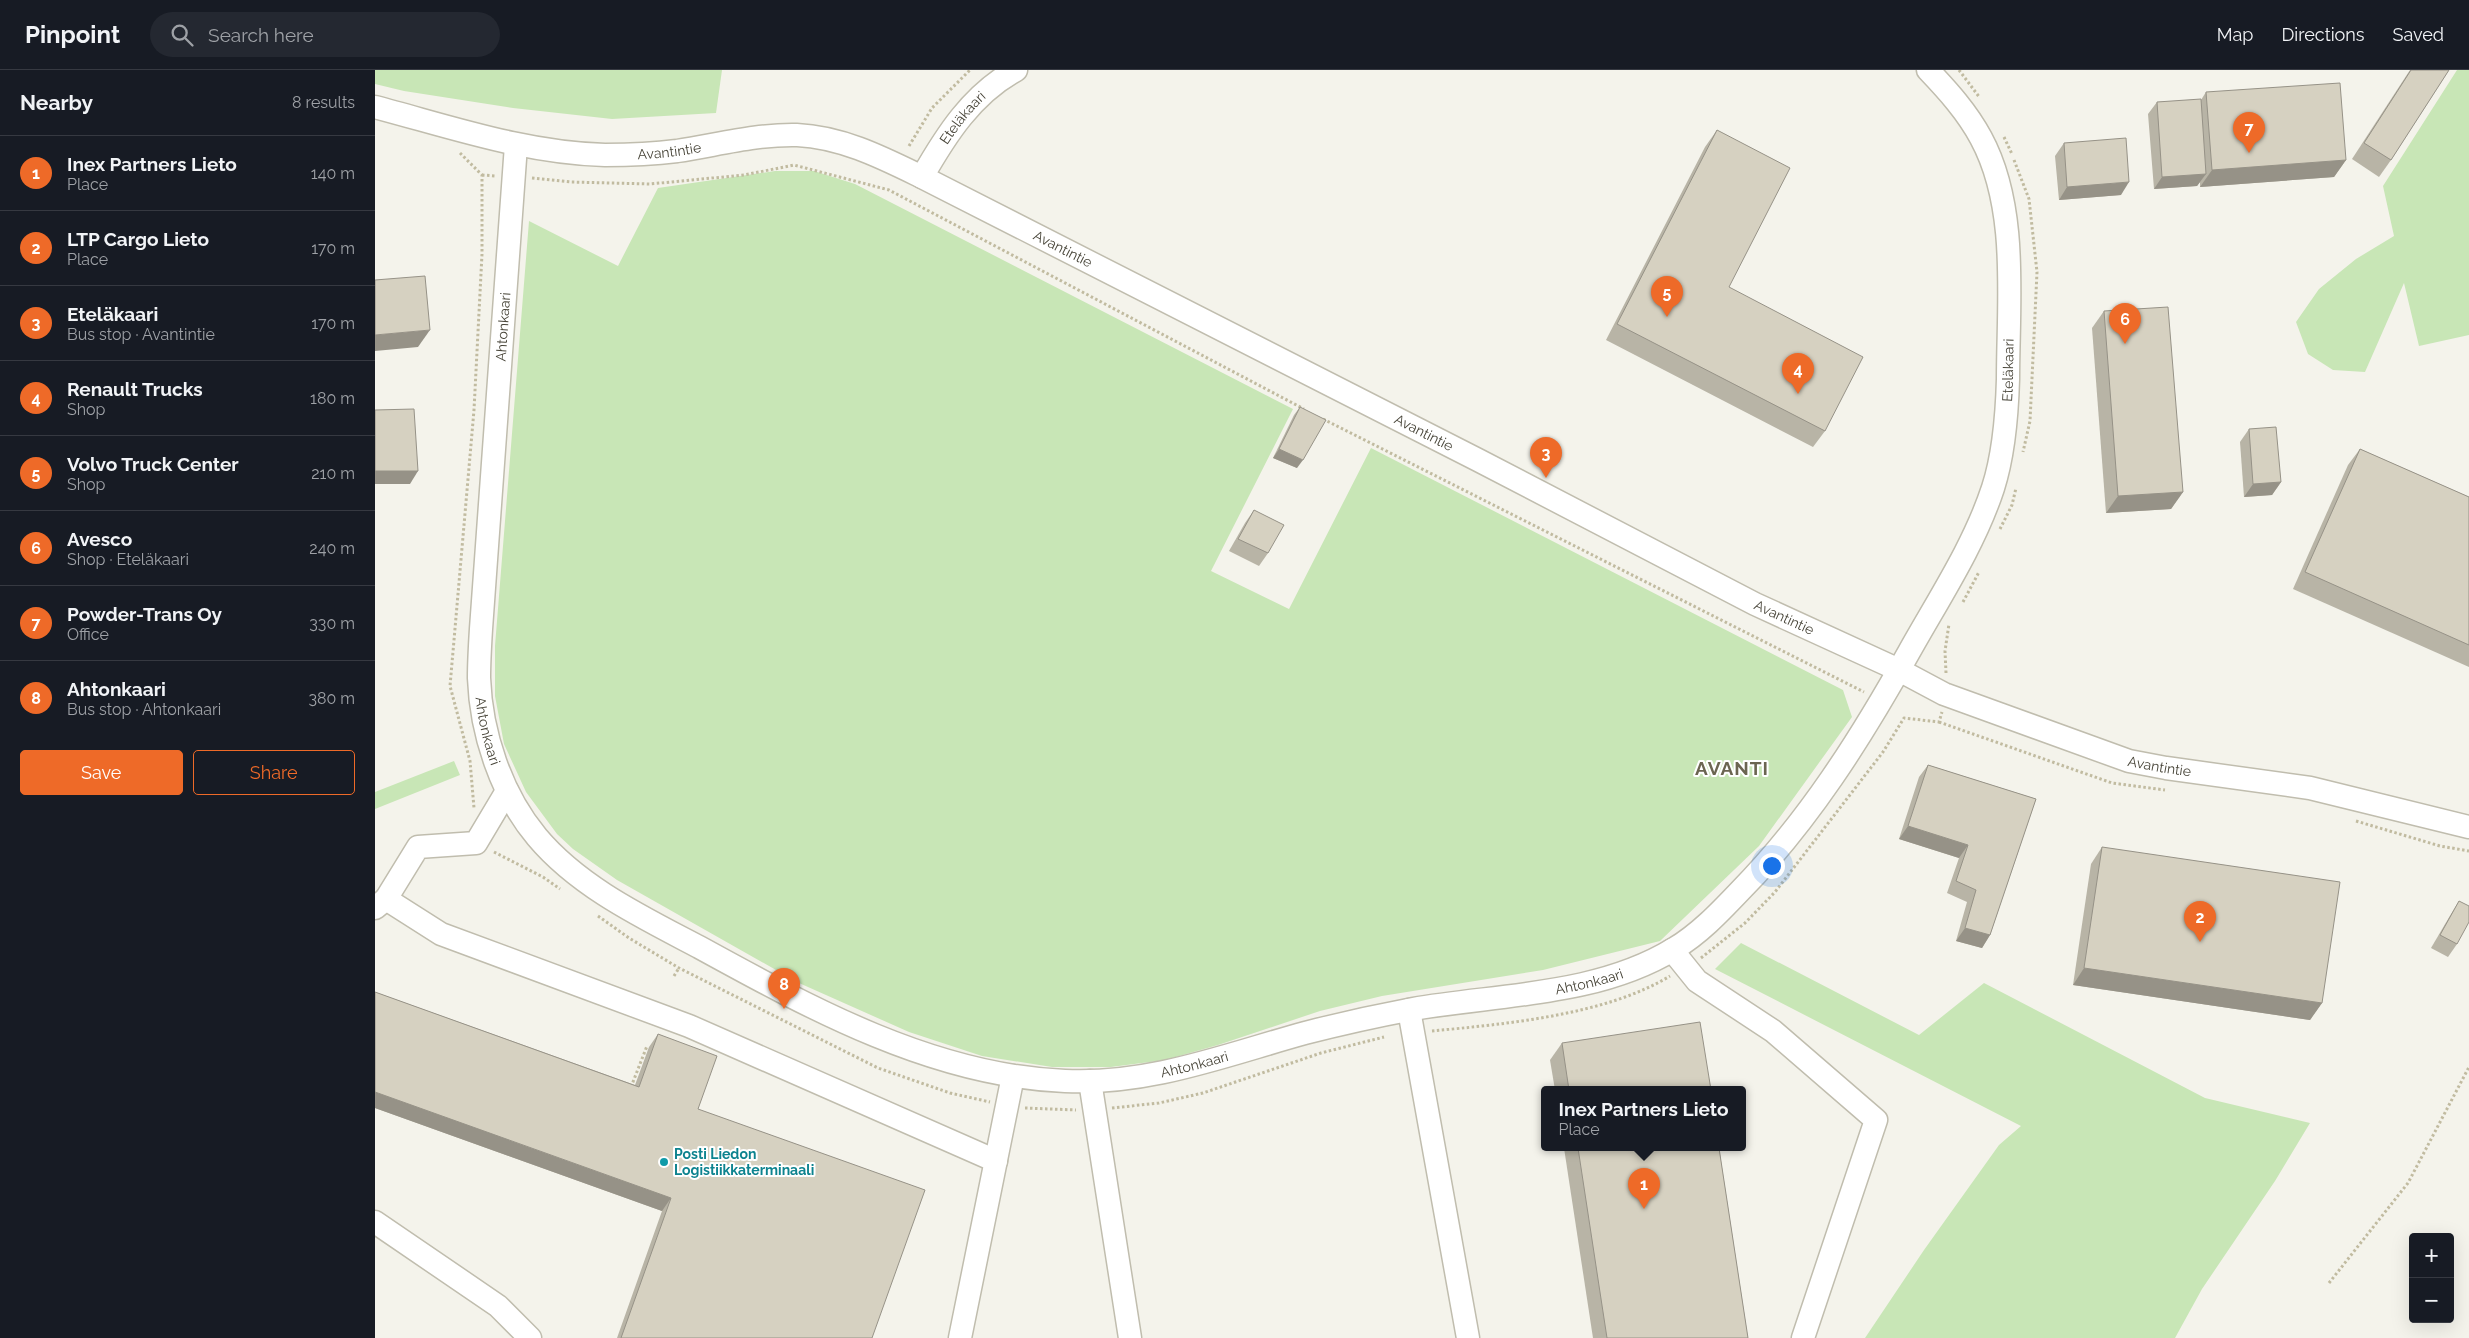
<!DOCTYPE html>
<meta charset="utf-8">
<style>
:root{--surface:#171b24;--page:#242831;--text:#f1f3f6;--muted:#9ea1a6;--line:#363941;--accent:#ee6a28}
body{margin:0;font-family:Raleway,sans-serif;background:var(--page);color:var(--text)}
.controls{position:absolute;right:15px;bottom:15px;display:grid;overflow:hidden;border-radius:5px;box-shadow:0 5px 20px #0002}
.controls button{width:45px;height:45px;display:grid;place-items:center;padding:0;border:0;border-bottom:1px solid var(--line);background:var(--surface);color:var(--text);font:25px sans-serif}
.you{position:absolute;left:1396px;top:795px;width:18px;height:18px;margin:-12px;border:4px solid #fff;border-radius:50%;background:#1a73e8;box-shadow:0 0 0 8px #1a73e833}
.badge{display:grid;place-items:center;width:32px;height:32px;border-radius:50%;background:var(--accent);color:#fff;font-size:16px;font-weight:700}
.pin{position:absolute;translate:-50% -41px;filter:drop-shadow(0 1px 2px #0008)}
.pin::after{content:'';position:absolute;top:26px;width:18px;height:15px;background:inherit;clip-path:polygon(0 0,100% 0,50% 100%)}
.popup{position:absolute;left:1166px;top:1016px;width:205px;height:65px;box-sizing:border-box;display:grid;place-content:center;border-radius:5px;background:var(--surface);filter:drop-shadow(0 1px 4px #0005);font-size:16px;white-space:nowrap;color:var(--muted)}
.popup b{font-size:19px;color:var(--text)}
.popup::after{content:'';position:absolute;left:50%;top:100%;margin-left:-10px;border:10px solid transparent;border-top-color:var(--surface)}
.list{margin:0;padding:0;list-style:none}
h2{display:flex;justify-content:space-between;align-items:center;height:65px;margin:0;padding:0 20px;font-size:21px}
h2 small{font-size:16px;font-weight:400;color:var(--muted)}
.list li{display:grid;grid-template-columns:32px 1fr auto;gap:15px;align-items:center;box-sizing:border-box;height:75px;padding:0 20px;border-top:1px solid var(--line)}
.list b{display:block;font-size:19px;white-space:nowrap}
.list p{margin:0;font-size:16px;white-space:nowrap;color:var(--muted)}
.list em{font-size:16px;font-style:normal;color:var(--muted)}
.actions{display:flex;gap:10px;padding:15px 20px}
.actions a{flex:1;padding:11px 0;border:1px solid var(--accent);border-radius:5px;text-align:center;font-size:18px;color:var(--accent)}
.actions .main{background:var(--accent);color:#fff}
.icon{flex:none;width:28px;height:28px;fill:none;stroke:currentColor;stroke-width:2;stroke-linecap:round;stroke-linejoin:round}
.map{position:relative;flex:none;width:2094px;height:1268px;overflow:hidden}
header{display:flex;align-items:center;gap:30px;box-sizing:border-box;height:70px;padding:0 25px;background:var(--surface);border-bottom:1px solid var(--line)}
header strong{font-size:24px}
nav{display:flex;gap:28px;margin-inline-start:auto;font-size:18px}
.search{width:350px;height:45px;background:var(--page);display:flex;align-items:center;gap:12px;box-sizing:border-box;padding:0 18px;border-radius:28px;color:var(--muted);font-size:19px}
main{display:flex}
aside{flex:1;background:var(--surface)}
.map>svg:first-child{display:block}
</style>
<header>
<strong>Pinpoint</strong>
<div class="search"><svg class="icon" aria-label="search" viewBox="0 0 24 24"><circle cx="10" cy="10" r="6"/><path d="M15 15l6 6"/></svg>Search here</div>
<nav><a>Map</a><a>Directions</a><a>Saved</a></nav>
</header>
<main>
<aside>
<h2>Nearby<small>8 results</small></h2>
<ul class="list">
<li><span class="badge">1</span><div><b>Inex Partners Lieto</b><p>Place</p></div><em>140 m</em></li>
<li><span class="badge">2</span><div><b>LTP Cargo Lieto</b><p>Place</p></div><em>170 m</em></li>
<li><span class="badge">3</span><div><b>Eteläkaari</b><p>Bus stop · Avantintie</p></div><em>170 m</em></li>
<li><span class="badge">4</span><div><b>Renault Trucks</b><p>Shop</p></div><em>180 m</em></li>
<li><span class="badge">5</span><div><b>Volvo Truck Center</b><p>Shop</p></div><em>210 m</em></li>
<li><span class="badge">6</span><div><b>Avesco</b><p>Shop · Eteläkaari</p></div><em>240 m</em></li>
<li><span class="badge">7</span><div><b>Powder-Trans Oy</b><p>Office</p></div><em>330 m</em></li>
<li><span class="badge">8</span><div><b>Ahtonkaari</b><p>Bus stop · Ahtonkaari</p></div><em>380 m</em></li>
</ul>
<div class="actions"><a class="main">Save</a><a>Share</a></div>
</aside>
<div class="map">
<svg width="2094" height="1268" viewBox="0 0 2094 1268">
<rect width="100%" height="100%" fill="#f4f3eb"/>
<!-- green -->
<g fill="#c8e6b6">
<polygon points="0,0 347,0 341,43 237,49 138,38 29,21 0,14"/>
<polygon points="2082,0 2094,0 2094,265 2044,276 2029,213 1990,302 1958,300 1933,284 1921,252 1944,219 1981,189 2019,166 2008,116"/>
<polygon points="400,101 439,101 480,114 918,339 836,501 914,539 996,378 1468,620 1477,647 1384,776 1285,871 1168,900 1007,926 945,941 843,975 790,990 736,997 677,997 607,986 534,962 424,913 242,810 198,779 182,764 151,722 129,674 120,626 120,576 154,151 243,196 283,118"/>
<polygon points="79,691 85,705 0,739 0,722"/>
<polygon points="1366,873 1544,965 1609,913 1830,1028 1935,1053 1900,1111 1827,1219 1800,1268 1490,1268 1549,1180 1624,1075 1646,1056 1340,899"/>
</g>
<g fill="none" stroke-linecap="round" stroke-linejoin="round">
<defs>
<g id="minor">
<path id="s1" d="M0,37C76,57 151,83 230,85C254,85 278,84 302,81C342,75 382,64 422,65C467,67 508,88 547,107L1103,390L1380,534L1524,600L1569,624L1754,691L1791,698L1935,718L2094,757"/>
<path id="s2" d="M141,75L106,559C105,575 104,592 104,608C106,663 126,724 162,767C204,817 267,847 324,877C437,939 559,1006 690,1011C775,1015 850,985 930,963C965,954 1001,946 1038,939C1125,924 1222,926 1299,879C1324,864 1344,843 1364,822C1433,752 1486,668 1534,582C1563,530 1599,476 1618,418C1629,384 1632,345 1633,309C1633,232 1644,138 1606,68C1592,42 1573,21 1553,0"/>
<path id="s3" d="M547,107C571,65 597,24 641,0"/>
<polyline points="11,829 43,777 101,773 132,721"/>
<polyline points="0,838 11,829 66,864 314,956 621,1091"/>
<polyline points="1297,880 1322,911 1398,961 1501,1050 1428,1268"/>
<polyline points="1034,940 1093,1268"/>
<polyline points="715,1011 755,1268"/>
<polyline points="0,1152 123,1236 155,1268"/>
<polyline points="585,1268 638,1006"/>
</g>
</defs>
<!-- minor casing -->
<use href="#minor" stroke="#c0bdae" stroke-width="25"/>
<!-- path -->
<g stroke="#c1bba0" stroke-width="3" stroke-dasharray="2.5 2.5" stroke-linecap="butt">
<polyline points="1584,0 1605,28"/>
<polyline points="1629,67 1637,84"/>
<polyline points="534,76 557,38 595,0"/>
<polyline points="85,83 107,105 107,184 99,340 75,616 95,691 99,738"/>
<polyline points="1639,90 1654,129 1662,202 1655,351 1648,382"/>
<polyline points="107,105 121,106"/>
<polyline points="157,108 196,112 275,114 369,105 419,95 514,120 929,339"/>
<polyline points="948,349 1489,622"/>
<polyline points="1625,459 1637,435 1641,418"/>
<polyline points="1588,532 1604,502"/>
<polyline points="1571,603 1570,581 1574,554"/>
<polyline points="1564,652 1737,713 1790,720"/>
<polyline points="1981,751 2065,776 2094,781"/>
<polyline points="119,782 168,807 185,819"/>
<polyline points="223,846 254,868 304,898 503,998 575,1023 615,1032"/>
<polyline points="1326,888 1370,853 1400,822 1508,682 1529,648 1564,652 1567,642"/>
<polyline points="299,906 304,898"/>
<path d="M1057,961C1131,954 1231,945 1295,906"/>
<polyline points="256,1017 272,976"/>
<polyline points="650,1038 701,1040"/>
<polyline points="737,1038 784,1033 828,1023 946,983 1009,967"/>
<polyline points="1954,1213 2033,1113 2094,997"/>
</g>
<!-- minor -->
<use href="#minor" stroke="#fff" stroke-width="22"/>
</g>
<!-- wall -->
<g fill="#b8b4a6">
<polygon points="2035,0 2074,0 2016,90 2004,107 1977,89"/>
<polygon points="1831,22 1971,90 1959,107 1825,117 1825,112 1822,116 1779,119 1773,44 1782,32 1826,30"/>
<polygon points="1342,60 1354,217 1450,361 1438,377 1231,270 1330,77"/>
<polygon points="1689,73 1746,125 1684,130 1680,86"/>
<polygon points="1729,241 1808,422 1796,439 1731,443 1717,258"/>
<polygon points="925,337 922,398 898,388 919,345"/>
<polygon points="1874,359 1906,412 1897,425 1869,427 1865,372"/>
<polygon points="1985,379 2094,427 2094,597 1918,519 1973,395"/>
<polygon points="879,440 893,483 884,496 854,481 870,453"/>
<polygon points="1553,695 1661,729 1615,865 1607,878 1581,871 1592,832 1572,823 1584,788 1524,769 1544,707"/>
<polygon points="1727,777 1947,933 1935,950 1698,915 1716,794"/>
<polygon points="2084,831 2082,874 2073,887 2056,878 2076,844"/>
<polygon points="0,922 260,1015 274,977 283,964 323,1039 497,1268 242,1268 287,1141 0,1038"/>
<polygon points="1187,973 1336,1020 1180,1020 1175,990"/>
<polygon points="1189,1078 1344,1078 1373,1268 1218,1268"/>
</g>
<!-- shaded-wall -->
<g fill="#969287">
<polygon points="1971,90 1959,107 1825,117 1837,100"/>
<polygon points="1831,104 1822,116 1779,119 1787,107"/>
<polygon points="1754,112 1746,125 1684,130 1692,117"/>
<polygon points="55,260 43,277 0,281 0,265"/>
<polygon points="904,379 928,390 922,398 898,388"/>
<polygon points="0,401 43,401 35,414 0,414"/>
<polygon points="1906,412 1897,425 1869,427 1878,414"/>
<polygon points="1808,422 1796,439 1731,443 1743,426"/>
<polygon points="1533,756 1593,775 1584,788 1524,769"/>
<polygon points="1590,858 1615,865 1607,878 1581,871"/>
<polygon points="1709,898 1947,933 1935,950 1698,915"/>
<polygon points="0,1022 296,1128 287,1141 0,1038"/>
</g>
<!-- building -->
<g fill="#d6d1c1" stroke="#969287">
<polygon points="2036,0 2074,0 2016,90 1989,73"/>
<polygon points="1965,13 1971,90 1837,100 1831,22"/>
<polygon points="1826,29 1831,104 1787,107 1782,32"/>
<polygon points="1342,60 1415,98 1354,217 1488,287 1450,361 1242,254"/>
<polygon points="1751,68 1754,112 1692,117 1689,73"/>
<polygon points="50,206 55,260 0,265 0,210"/>
<polygon points="1793,237 1808,422 1743,426 1729,241"/>
<polygon points="925,337 951,350 928,390 904,379"/>
<polygon points="39,339 43,401 0,401 0,340"/>
<polygon points="1901,357 1906,412 1878,414 1874,359"/>
<polygon points="1985,379 2094,427 2094,575 1930,502"/>
<polygon points="879,440 909,455 893,483 863,469"/>
<polygon points="1553,695 1661,729 1615,865 1590,858 1601,820 1581,811 1593,775 1533,756"/>
<polygon points="1727,777 1965,812 1947,933 1709,898"/>
<polygon points="2084,831 2094,836 2094,852 2082,874 2065,865"/>
<polygon points="0,922 264,1017 283,964 342,986 323,1039 550,1120 497,1268 246,1268 296,1128 0,1022"/>
<polygon points="1325,952 1336,1020 1194,1020 1187,973"/>
<polygon points="1203,1078 1344,1078 1373,1268 1232,1268"/>
</g>
<!-- markers -->
<circle fill="#0f9aa8" stroke="#fff" stroke-width="2" cx="289" cy="1092" r="5"/>
<g text-anchor="middle" dominant-baseline="central" stroke-width="4" stroke-linejoin="round" paint-order="stroke">
<!-- street labels -->
<g font-size="14" fill="#484539" stroke="#fff">
<text stroke="none"><textPath href="#s3" startOffset="72">Eteläkaari</textPath></text>
<text stroke="none"><textPath href="#s1" startOffset="300">Avantintie</textPath></text>
<text stroke="none"><textPath href="#s1" startOffset="720">Avantintie</textPath></text>
<text transform="translate(128 257) rotate(-86)">Ahtonkaari</text>
<text stroke="none"><textPath href="#s2" startOffset="2609">Eteläkaari</textPath></text>
<text stroke="none"><textPath href="#s1" startOffset="1125">Avantintie</textPath></text>
<text stroke="none"><textPath href="#s1" startOffset="1530">Avantintie</textPath></text>
<text stroke="none"><textPath href="#s2" startOffset="588">Ahtonkaari</textPath></text>
<text stroke="none"><textPath href="#s1" startOffset="1935">Avantintie</textPath></text>
<text stroke="none"><textPath href="#s2" startOffset="1832">Ahtonkaari</textPath></text>
<text stroke="none"><textPath href="#s2" startOffset="1428">Ahtonkaari</textPath></text>
</g>
<!-- culture labels -->
<g font-size="14" font-weight="bold" fill="#0d838f" stroke="#fff" text-anchor="start">
<text x="299" y="1084">Posti Liedon<tspan x="299" dy="16">Logistiikkaterminaali</tspan></text>
</g>
<!-- district labels -->
<g font-size="19" font-weight="bold" letter-spacing="1" fill="#6b6551" stroke="#fff">
<text x="1357" y="698">AVANTI</text>
</g>
</g>
</svg>
<div class="controls">
<button>+</button>
<button>−</button>
</div>
<div class="you"></div>
<div class="pin badge" style="left:1269px;top:1139px">1</div>
<div class="popup"><b>Inex Partners Lieto</b>Place</div>
<div class="pin badge" style="left:1825px;top:872px">2</div>
<div class="pin badge" style="left:1171px;top:408px">3</div>
<div class="pin badge" style="left:1423px;top:324px">4</div>
<div class="pin badge" style="left:1292px;top:247px">5</div>
<div class="pin badge" style="left:1750px;top:274px">6</div>
<div class="pin badge" style="left:1874px;top:83px">7</div>
<div class="pin badge" style="left:409px;top:939px">8</div>
</div>
</main>
